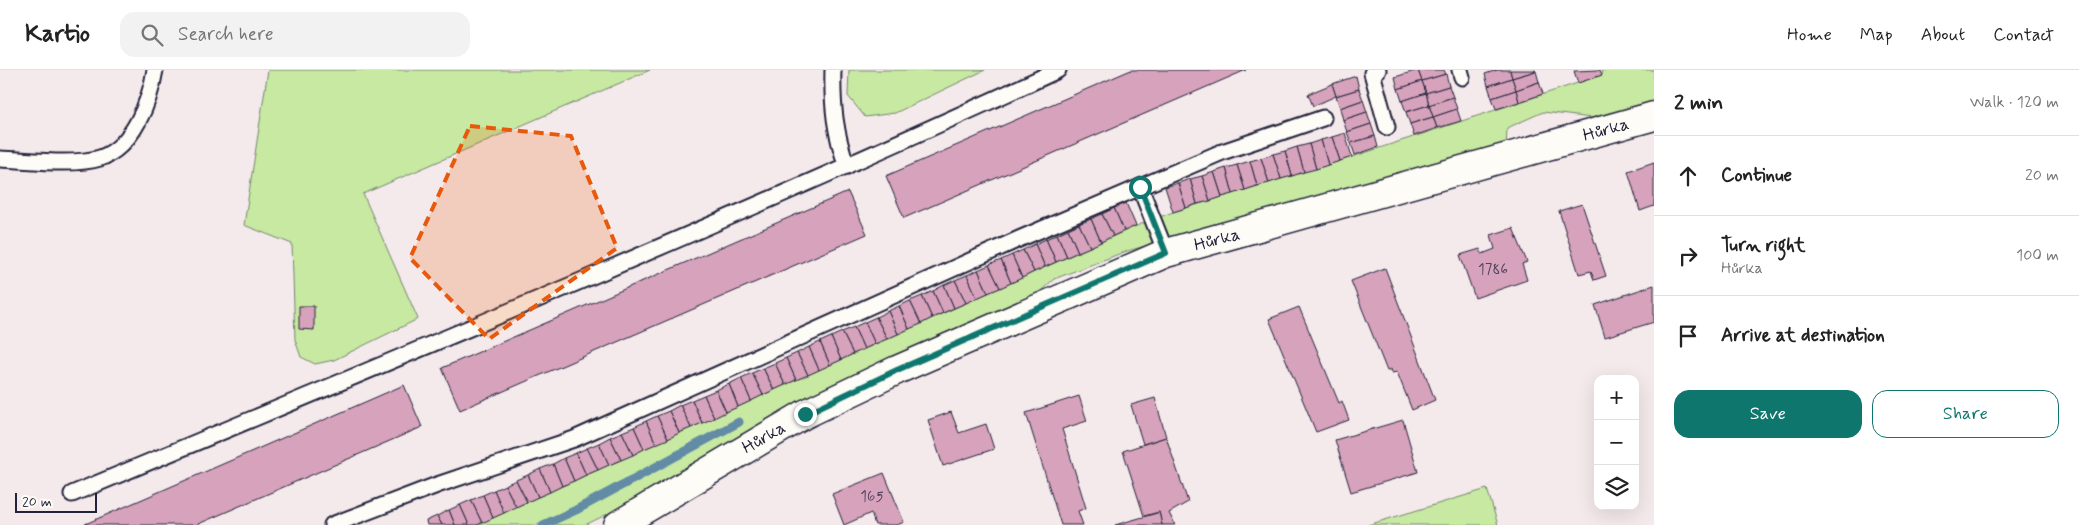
<!DOCTYPE html>
<meta charset="utf-8">
<style>
:root{--surface:#fff;--page:#f2f2f2;--text:#222;--muted:#767676;--line:#e0e0e0;--accent:#0f766e}
body{margin:0;font-family:Mynerve,sans-serif;background:var(--page);color:var(--text)}
.controls{position:absolute;right:15px;bottom:15px;display:grid;overflow:hidden;border-radius:10px;box-shadow:0 5px 20px #0002}
.controls button{width:45px;height:45px;display:grid;place-items:center;padding:0;border:0;border-bottom:1px solid var(--line);background:var(--surface);color:var(--text);font:25px sans-serif}
.scale{position:absolute;left:15px;bottom:12px;width:82px;box-sizing:border-box;padding-left:5px;border:2px solid #22223b;border-top:0;font-size:14px;line-height:18px;white-space:nowrap;color:#22223b;-webkit-text-stroke:4px #fdfcf7;paint-order:stroke}
.stop{position:absolute;width:15px;height:15px;margin:-11px;border:4px solid #0f766e;border-radius:50%;background:#fff}
.stop.end{background:#0f766e;border-color:#fff;box-shadow:0 1px 5px #0008}
.list{margin:0;padding:0;list-style:none}
h2{display:flex;justify-content:space-between;align-items:center;height:65px;margin:0;padding:0 20px;font-size:21px}
h2 small{font-size:16px;font-weight:400;color:var(--muted)}
.list li{display:grid;grid-template-columns:32px 1fr auto;gap:15px;align-items:center;box-sizing:border-box;height:80px;padding:0 20px;border-top:1px solid var(--line)}
.list b{display:block;font-size:19px;white-space:nowrap}
.list p{margin:0;font-size:16px;white-space:nowrap;color:var(--muted)}
.list em{font-size:16px;font-style:normal;color:var(--muted)}
.actions{display:flex;gap:10px;padding:15px 20px}
.actions a{flex:1;padding:11px 0;border:1px solid var(--accent);border-radius:15px;text-align:center;font-size:18px;color:var(--accent)}
.actions .main{background:var(--accent);color:#fff}
.icon{flex:none;width:28px;height:28px;fill:none;stroke:currentColor;stroke-width:2;stroke-linecap:round;stroke-linejoin:round}
.map{position:relative;flex:none;width:1654px;height:455px;overflow:hidden}
header{display:flex;align-items:center;gap:30px;box-sizing:border-box;height:70px;padding:0 25px;background:var(--surface);border-bottom:1px solid var(--line)}
header strong{font-size:24px}
nav{display:flex;gap:28px;margin-inline-start:auto;font-size:18px}
.search{width:350px;height:45px;background:var(--page);display:flex;align-items:center;gap:12px;box-sizing:border-box;padding:0 18px;border-radius:15px;color:var(--muted);font-size:19px}
main{display:flex}
aside{flex:1;background:var(--surface)}
.map>svg:first-child{display:block}
</style>
<header>
<strong>Kartio</strong>
<div class="search"><svg class="icon" aria-label="search" viewBox="0 0 24 24"><circle cx="10" cy="10" r="6"/><path d="M15 15l6 6"/></svg>Search here</div>
<nav><a>Home</a><a>Map</a><a>About</a><a>Contact</a></nav>
</header>
<main>
<div class="map">
<svg width="1654" height="455" viewBox="0 0 1654 455">
<rect width="100%" height="100%" fill="#f5eaeb"/>
<filter id="ink" filterUnits="userSpaceOnUse"><feTurbulence type="fractalNoise" baseFrequency=".02" numOctaves="2"/><feDisplacementMap in="SourceGraphic" scale="10" xChannelSelector="R" yChannelSelector="G"/><feConvolveMatrix kernelMatrix="1 2 1 2 8 2 1 2 1" color-interpolation-filters="sRGB"/></filter>
<g filter="url(#ink)">
<!-- green -->
<g fill="#c7e9a2" stroke="#74866e">
<polygon points="268,0 650,0 363,124 418,249 334,290 315,294 301,287 295,270 292,174 244,155"/>
<polygon points="849,0 985,0 895,43 865,47 848,26"/>
<polygon points="1603,0 1654,0 1654,37 1608,50 1543,42 1507,58 1506,81 1306,130 1124,182 1054,209 1035,226 822,321 622,437 585,455 476,455 1136,156 1173,142 1352,87 1602,5"/>
<polygon points="1487,419 1498,455 1368,455"/>
</g>
<g fill="none" stroke-linecap="round" stroke-linejoin="round">
<!-- stream -->
<polyline stroke="#628ba6" stroke-width="9" points="543,455 576,440 739,352"/>
</g>
<!-- building -->
<g fill="#d7a2bb" stroke="#22223b">
<polygon points="1131,0 1246,0 904,148 886,106"/>
<polygon points="1418,0 1422,11 1398,19 1395,7"/>
<polygon points="1418,0 1444,0 1446,4 1422,11"/>
<polygon points="1497,0 1510,0 1512,8 1488,16 1485,4"/>
<polygon points="1510,0 1535,0 1536,1 1512,8"/>
<polygon points="1600,0 1602,5 1578,13 1574,1"/>
<polygon points="1536,1 1539,12 1516,20 1512,8"/>
<polygon points="1446,4 1449,16 1426,23 1422,11"/>
<polygon points="1356,6 1359,19 1336,26 1332,14"/>
<polygon points="1512,8 1516,20 1492,28 1488,16"/>
<polygon points="1422,11 1426,23 1402,31 1398,19"/>
<polygon points="1539,12 1543,24 1519,32 1516,20"/>
<polygon points="1332,14 1336,26 1313,36 1308,24"/>
<polygon points="1449,16 1453,27 1429,35 1426,23"/>
<polygon points="1359,19 1363,30 1340,38 1336,26"/>
<polygon points="1516,20 1519,32 1496,39 1492,28"/>
<polygon points="1426,23 1429,35 1406,42 1402,31"/>
<polygon points="1453,27 1457,39 1433,47 1429,35"/>
<polygon points="1363,30 1367,42 1343,50 1340,38"/>
<polygon points="1429,35 1433,47 1410,54 1406,42"/>
<polygon points="1457,39 1461,51 1437,58 1433,47"/>
<polygon points="1367,42 1371,54 1347,62 1343,50"/>
<polygon points="1433,47 1437,58 1414,66 1410,54"/>
<polygon points="1371,54 1375,66 1351,73 1347,62"/>
<polygon points="1345,63 1352,87 1340,91 1332,67"/>
<polygon points="1375,66 1378,77 1355,85 1351,73"/>
<polygon points="1332,67 1340,91 1328,95 1321,70"/>
<polygon points="1321,70 1328,95 1316,99 1309,74"/>
<polygon points="1309,74 1316,99 1304,102 1297,77"/>
<polygon points="1297,77 1304,102 1292,106 1285,81"/>
<polygon points="1285,81 1292,106 1281,109 1273,84"/>
<polygon points="1273,84 1281,109 1269,113 1261,88"/>
<polygon points="1261,88 1269,113 1257,116 1250,91"/>
<polygon points="1250,91 1257,116 1245,120 1237,95"/>
<polygon points="1654,92 1654,136 1640,141 1628,101"/>
<polygon points="1237,95 1245,120 1233,124 1226,98"/>
<polygon points="1226,98 1233,124 1222,127 1214,102"/>
<polygon points="1214,102 1222,127 1210,131 1202,106"/>
<polygon points="1202,106 1210,131 1197,134 1190,109"/>
<polygon points="1190,109 1197,134 1186,138 1178,113"/>
<polygon points="1178,113 1186,138 1173,142 1165,117"/>
<polygon points="848,122 867,164 460,340 442,298"/>
<polygon points="1126,133 1136,156 1124,161 1114,138"/>
<polygon points="1582,134 1606,206 1594,210 1591,201 1579,204 1559,141"/>
<polygon points="1114,138 1124,161 1113,166 1102,144"/>
<polygon points="1102,144 1113,166 1101,172 1091,149"/>
<polygon points="1091,149 1101,172 1090,177 1079,154"/>
<polygon points="1079,154 1090,177 1078,182 1068,159"/>
<polygon points="1513,158 1527,192 1522,194 1527,210 1475,228 1460,185 1480,179 1482,184 1495,179 1491,165"/>
<polygon points="1068,159 1078,182 1067,187 1057,164"/>
<polygon points="1057,164 1067,187 1056,192 1046,169"/>
<polygon points="1046,169 1056,192 1045,197 1035,174"/>
<polygon points="1035,174 1045,197 1034,202 1023,180"/>
<polygon points="1023,180 1034,202 1022,208 1012,185"/>
<polygon points="1012,185 1022,208 1011,213 1001,190"/>
<polygon points="1001,190 1011,213 1000,218 989,195"/>
<polygon points="989,195 1000,218 988,223 978,200"/>
<polygon points="1385,198 1435,330 1412,340 1397,302 1392,303 1391,299 1387,301 1351,211"/>
<polygon points="978,200 988,223 977,228 967,205"/>
<polygon points="967,205 977,228 966,233 955,210"/>
<polygon points="955,210 966,233 954,238 944,215"/>
<polygon points="944,215 954,238 943,243 933,221"/>
<polygon points="1654,215 1654,252 1605,267 1595,235"/>
<polygon points="933,221 943,243 932,248 922,226"/>
<polygon points="922,226 932,248 921,254 910,231"/>
<polygon points="910,231 921,254 909,259 899,236"/>
<polygon points="299,236 314,236 314,260 299,259"/>
<polygon points="899,236 909,259 898,264 888,241"/>
<polygon points="1299,237 1339,333 1342,331 1349,350 1316,362 1269,249"/>
<polygon points="888,241 898,264 887,269 876,247"/>
<polygon points="876,247 887,269 875,274 865,252"/>
<polygon points="865,252 875,274 864,279 854,257"/>
<polygon points="854,257 864,279 853,284 842,262"/>
<polygon points="842,262 853,284 841,290 831,267"/>
<polygon points="831,267 841,290 830,295 820,272"/>
<polygon points="820,272 830,295 819,300 809,277"/>
<polygon points="809,277 819,300 808,305 797,283"/>
<polygon points="797,283 808,305 796,310 786,288"/>
<polygon points="786,288 796,310 785,315 775,293"/>
<polygon points="775,293 785,315 774,320 763,298"/>
<polygon points="763,298 774,320 763,325 752,303"/>
<polygon points="752,303 763,325 751,331 741,308"/>
<polygon points="741,308 751,331 738,337 729,314"/>
<polygon points="729,314 738,337 726,342 716,320"/>
<polygon points="404,315 422,357 196,455 83,455"/>
<polygon points="716,320 726,342 714,348 704,325"/>
<polygon points="704,325 714,348 702,353 692,330"/>
<polygon points="1079,326 1087,351 1062,359 1086,438 1078,441 1083,455 1061,455 1026,343"/>
<polygon points="1155,328 1166,367 1143,374 1131,335"/>
<polygon points="692,330 702,353 691,358 680,335"/>
<polygon points="680,335 691,358 679,363 669,341"/>
<polygon points="669,341 679,363 668,369 657,346"/>
<polygon points="951,342 959,363 986,354 994,379 943,396 928,350"/>
<polygon points="657,346 668,369 656,374 646,351"/>
<polygon points="1403,350 1418,402 1351,422 1335,370"/>
<polygon points="646,351 656,374 644,379 634,357"/>
<polygon points="634,357 644,379 633,385 622,362"/>
<polygon points="622,362 633,385 621,390 610,367"/>
<polygon points="610,367 621,390 609,395 599,373"/>
<polygon points="1166,367 1188,432 1169,443 1175,455 1162,455 1159,442 1144,446 1123,381"/>
<polygon points="599,373 609,395 598,400 587,378"/>
<polygon points="587,378 598,400 586,405 576,383"/>
<polygon points="576,383 586,405 574,411 564,388"/>
<polygon points="564,388 574,411 562,416 553,394"/>
<polygon points="553,394 562,416 550,422 540,399"/>
<polygon points="540,399 550,422 538,427 528,405"/>
<polygon points="884,403 904,452 897,455 875,455 871,443 844,455 832,424"/>
<polygon points="528,405 538,427 527,432 516,410"/>
<polygon points="516,410 527,432 516,437 505,415"/>
<polygon points="505,415 516,437 504,443 494,420"/>
<polygon points="494,420 504,443 493,448 483,425"/>
<polygon points="483,425 493,448 482,453 471,430"/>
<polygon points="471,430 482,453 477,455 469,455 460,435"/>
<polygon points="460,435 469,455 455,455 449,440"/>
<polygon points="449,440 455,455 442,455 437,446"/>
<polygon points="1159,442 1162,455 1115,455 1157,443"/>
<polygon points="437,446 442,455 427,455 426,451"/>
</g>
<g fill="none" stroke-linecap="round" stroke-linejoin="round">
<defs>
<g id="service">
<path d="M833,0C832,35 835,64 847,96"/>
<polyline points="1378,0 1372,3 1387,57"/>
<polyline points="1460,0 1462,7"/>
<path d="M0,89C28,90 75,96 100,88C133,77 150,31 155,0"/>
<polyline points="1140,117 1166,183"/>
<path d="M72,424C402,287 733,150 1058,0"/>
<polyline points="332,455 437,415 574,369 1019,169 1222,82 1323,48"/>
</g>
<polyline id="minor" points="618,455 805,344 897,300 1166,183 1654,46"/>
</defs>
<!-- service casing -->
<use href="#service" stroke="#22223b" stroke-width="19"/>
<!-- minor casing -->
<use href="#minor" stroke="#22223b" stroke-width="31"/>
<!-- service -->
<use href="#service" stroke="#fdfcf7" stroke-width="15"/>
<!-- minor -->
<use href="#minor" stroke="#fdfcf7" stroke-width="28"/>
</g>
</g>
<g fill="none" stroke-linecap="round" stroke-linejoin="round" filter="url(#ink)">
<!-- route -->
<polyline stroke="#0f766e" stroke-width="6" points="805,344 897,300 1166,183 1140,117"/>
</g>
<!-- marked area -->
<path fill="#e8590c" fill-opacity="0.2" stroke="#e8590c" stroke-width="4" stroke-dasharray="10 6" stroke-linejoin="round" d="M470,56L571,66L617,178L489,269L410,188Z"/>
<g text-anchor="middle" dominant-baseline="central" stroke-width="4.5" stroke-linejoin="round" paint-order="stroke">
<!-- number labels -->
<g font-size="15" fill="#4f425b">
<text x="1493" y="200">1786</text>
<text x="872" y="427">165</text>
</g>
<!-- street labels -->
<g font-size="18" fill="#22223b" stroke="#fdfcf7">
<text transform="translate(1606 60) rotate(-16)">Hůrka</text>
<text transform="translate(1217 170) rotate(-15)">Hůrka</text>
<text transform="translate(764 368) rotate(-30)">Hůrka</text>
</g>
</g>
</svg>
<div class="controls">
<button>+</button>
<button>−</button>
<button><svg class="icon" aria-label="layers" viewBox="0 0 24 24"><path d="M12 4l9 5-9 5-9-5zM3 14l9 5 9-5"/></svg></button>
</div>
<div class="scale">20 m</div>
<div class="stop" style="left:1140px;top:117px"></div>
<div class="stop end" style="left:805px;top:344px"></div>
</div>
<aside>
<h2>2 min<small>Walk · 120 m</small></h2>
<ul class="list">
<li><svg class="icon" aria-label="ahead" viewBox="0 0 24 24"><path d="M12 20V5M6 11l6-6 6 6"/></svg><div><b>Continue</b></div><em>20 m</em></li>
<li><svg class="icon" aria-label="right" viewBox="0 0 24 24"><path d="M7 20v-9h11M14 6l5 5-5 5"/></svg><div><b>Turn right</b><p>Hůrka</p></div><em>100 m</em></li>
<li><svg class="icon" aria-label="arrive" viewBox="0 0 24 24"><path d="M6 21V4h12l-3 4 3 4H6"/></svg><div><b>Arrive at destination</b></div></li>
</ul>
<div class="actions"><a class="main">Save</a><a>Share</a></div>
</aside>
</main>
